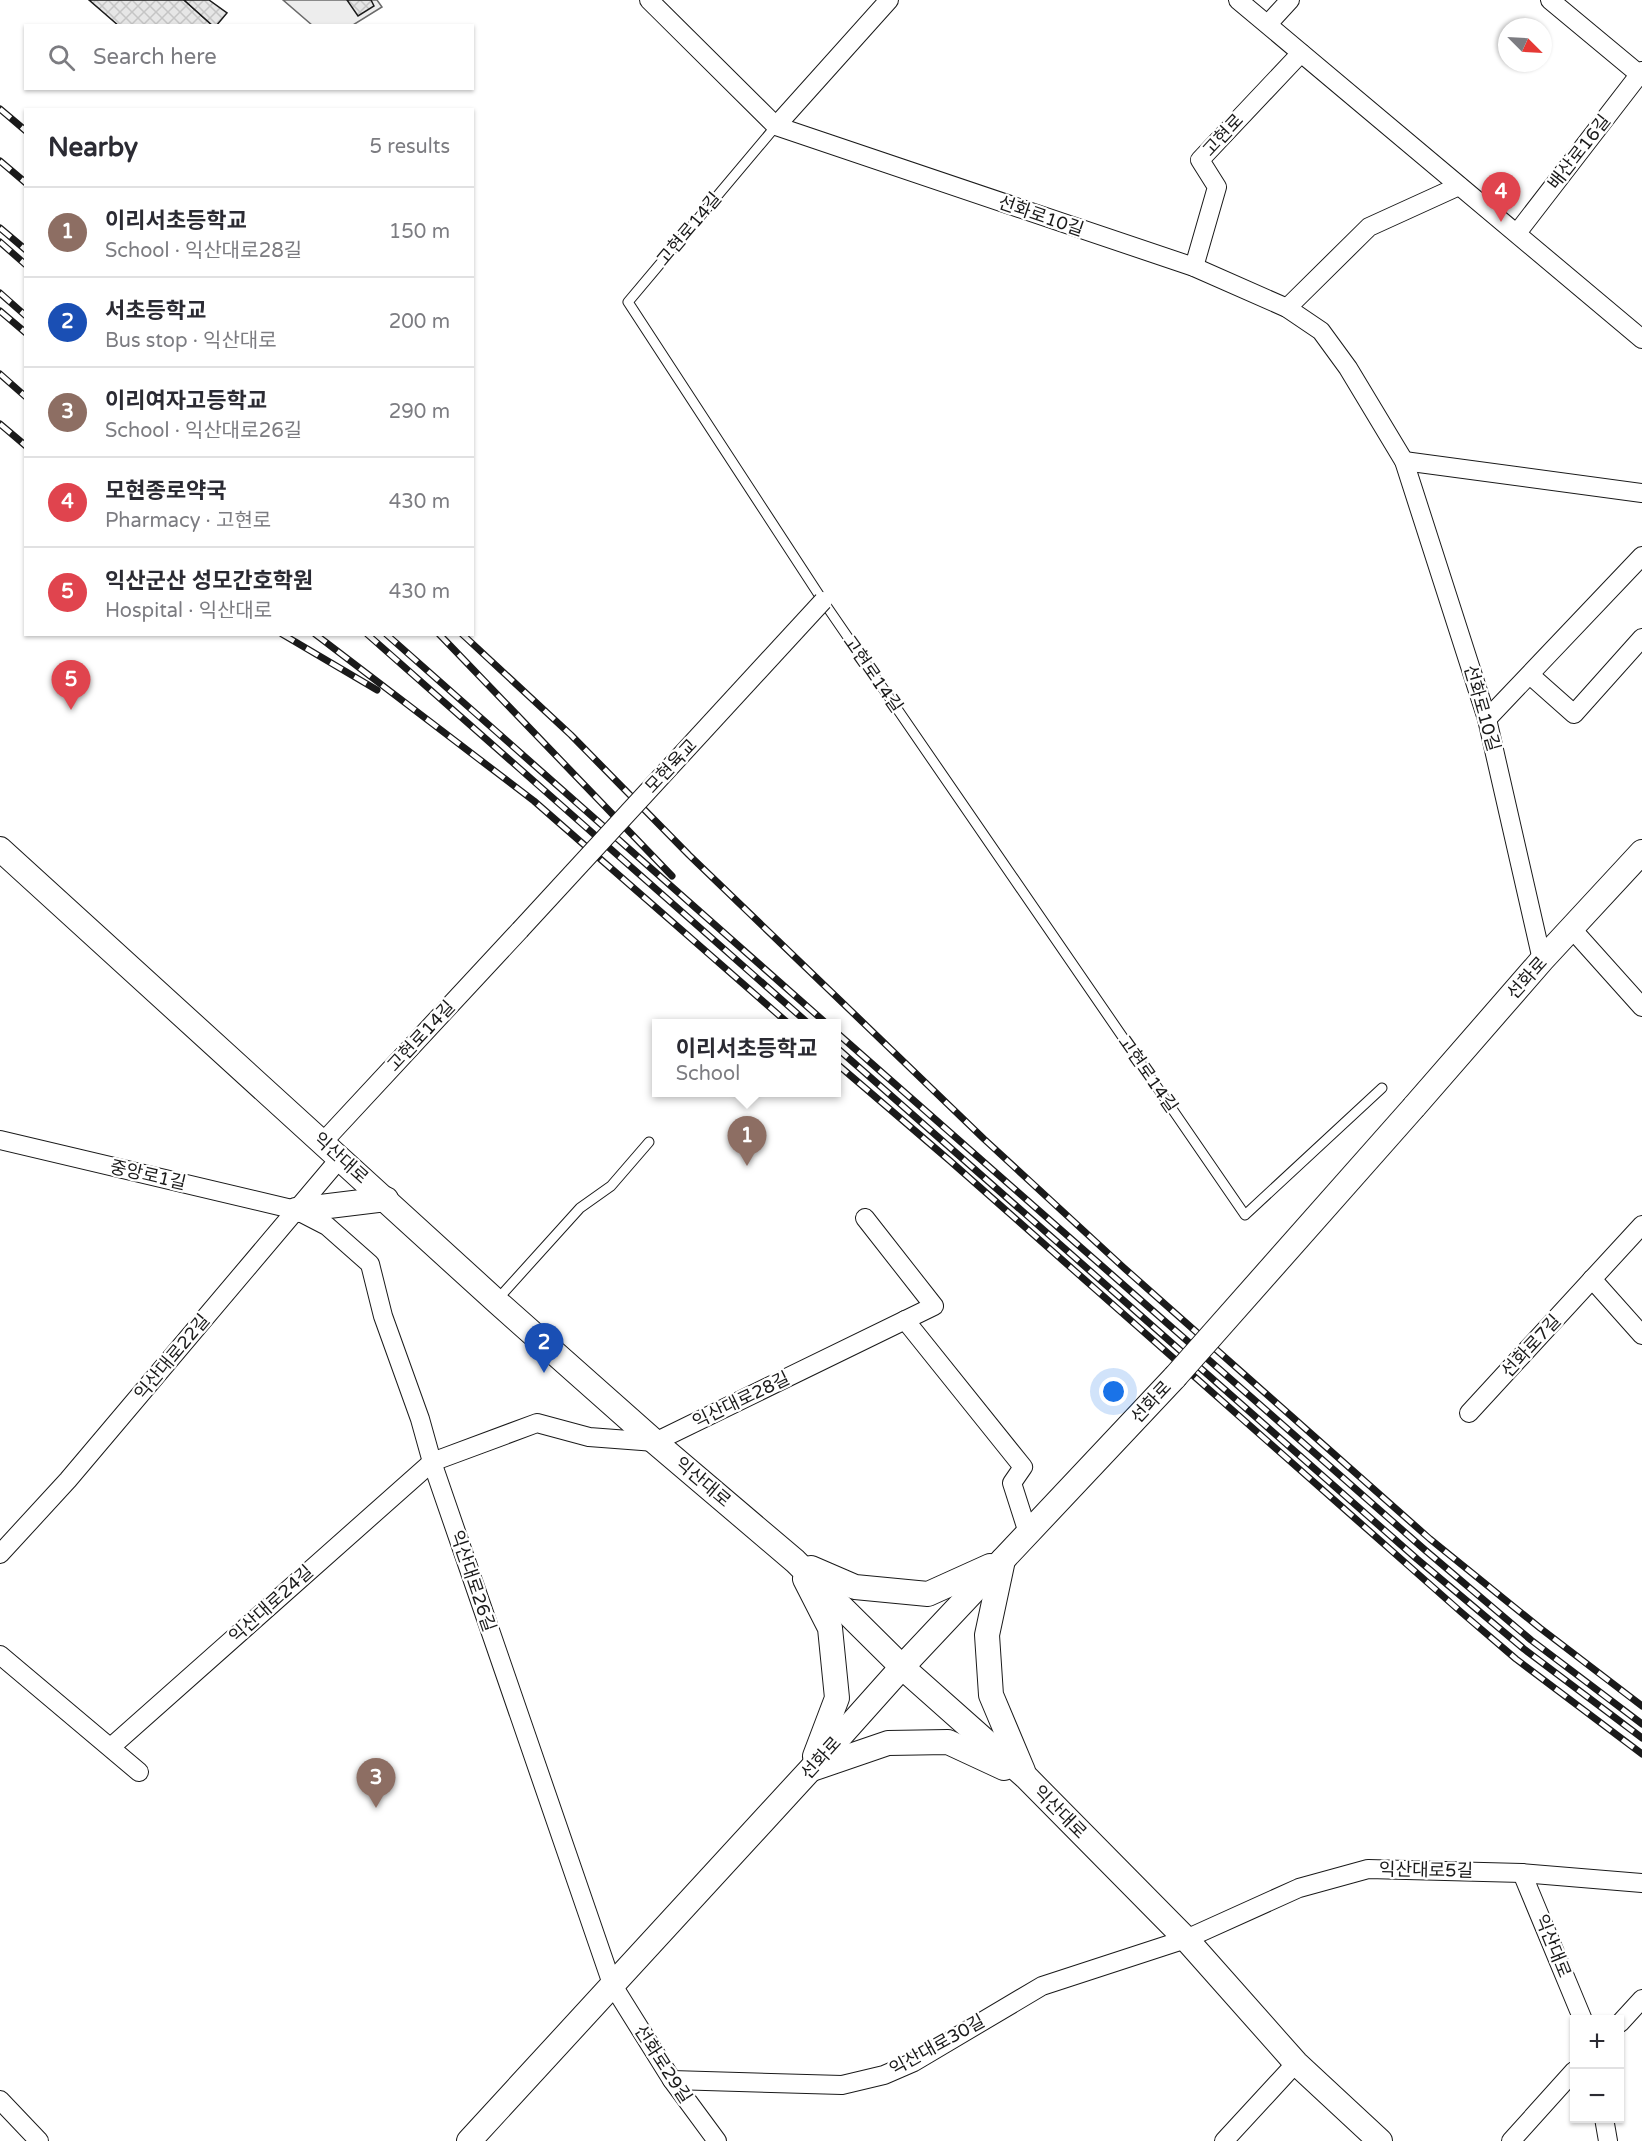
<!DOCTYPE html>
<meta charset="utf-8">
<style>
:root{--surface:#fff;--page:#f2f2f3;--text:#2b2b33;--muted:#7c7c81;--line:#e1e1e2;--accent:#c62828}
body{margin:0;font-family:"Varela Round","Noto Sans KR",sans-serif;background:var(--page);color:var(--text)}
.controls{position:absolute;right:18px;bottom:18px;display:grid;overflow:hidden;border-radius:0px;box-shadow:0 2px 4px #0004}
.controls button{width:54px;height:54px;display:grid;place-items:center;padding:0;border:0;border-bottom:2px solid var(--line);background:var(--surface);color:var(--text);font:30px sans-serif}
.compass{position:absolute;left:1498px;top:18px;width:54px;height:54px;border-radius:50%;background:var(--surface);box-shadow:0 2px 4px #0004;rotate:114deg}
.you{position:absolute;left:1114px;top:1392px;width:21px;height:21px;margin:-15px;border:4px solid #fff;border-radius:50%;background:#1a73e8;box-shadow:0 0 0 9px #1a73e833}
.badge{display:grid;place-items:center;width:39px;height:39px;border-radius:50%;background:var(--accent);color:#fff;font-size:20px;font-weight:700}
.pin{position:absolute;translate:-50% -50px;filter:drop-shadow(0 2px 3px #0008)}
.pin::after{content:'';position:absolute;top:32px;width:21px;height:18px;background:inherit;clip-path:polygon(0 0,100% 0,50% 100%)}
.popup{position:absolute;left:652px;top:1019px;width:189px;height:78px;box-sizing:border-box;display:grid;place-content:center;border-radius:0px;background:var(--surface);filter:drop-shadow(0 2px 4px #0005);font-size:20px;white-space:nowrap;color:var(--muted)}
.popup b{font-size:22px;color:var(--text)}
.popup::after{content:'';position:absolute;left:50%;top:100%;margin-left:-12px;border:12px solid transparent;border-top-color:var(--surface)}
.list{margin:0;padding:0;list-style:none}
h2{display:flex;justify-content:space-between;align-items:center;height:78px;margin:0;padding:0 24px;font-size:26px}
h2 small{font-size:20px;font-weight:400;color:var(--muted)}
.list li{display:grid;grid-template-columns:39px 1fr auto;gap:18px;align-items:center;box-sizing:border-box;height:90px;padding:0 24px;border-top:2px solid var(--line)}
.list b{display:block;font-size:22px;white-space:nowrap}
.list p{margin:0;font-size:20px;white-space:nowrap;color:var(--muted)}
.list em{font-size:20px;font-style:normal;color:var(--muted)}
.icon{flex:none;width:33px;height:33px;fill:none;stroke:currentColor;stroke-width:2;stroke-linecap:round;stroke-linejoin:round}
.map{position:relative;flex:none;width:1642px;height:2141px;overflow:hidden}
.search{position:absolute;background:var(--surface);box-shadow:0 2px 4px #0004;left:24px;top:24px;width:450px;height:66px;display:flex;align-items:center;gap:15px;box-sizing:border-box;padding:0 21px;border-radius:0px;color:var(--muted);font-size:22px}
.panel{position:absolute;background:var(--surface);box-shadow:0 2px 4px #0004;left:24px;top:108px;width:450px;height:528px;border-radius:0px}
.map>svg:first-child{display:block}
</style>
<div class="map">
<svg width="1642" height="2141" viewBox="0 0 1642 2141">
<defs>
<pattern id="building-cross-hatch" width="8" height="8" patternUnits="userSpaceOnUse" patternTransform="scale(1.5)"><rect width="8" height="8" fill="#e6e6e6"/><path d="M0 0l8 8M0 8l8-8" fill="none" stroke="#c5c5c5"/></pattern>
</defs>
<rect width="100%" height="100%" fill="#fff"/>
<!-- parking -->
<polygon fill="#ededed" stroke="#6a6a6a" stroke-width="1.5" points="283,0 377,0 382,7 353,25 312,25"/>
<!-- building -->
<g fill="url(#building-cross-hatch)" stroke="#1a1a1a" stroke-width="1.5">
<polygon points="89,0 184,0 213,26 119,26"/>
<polygon points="184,0 209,0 227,13 216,26 213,26"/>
<polygon points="347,0 371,0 374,6 358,16"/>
</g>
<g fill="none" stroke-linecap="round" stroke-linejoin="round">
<defs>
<g id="lane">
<polyline points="776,126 628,302 823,601 1245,1215 1382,1088"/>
<polyline points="496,1301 580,1208 611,1186 649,1142"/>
</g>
<g id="street">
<polyline points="649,0 776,126 1194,267 1287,308 1321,331 1348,368 1404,461 1487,719 1542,960"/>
<polyline points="1238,0 1642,339"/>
<polyline points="1550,0 1639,74"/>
<polyline points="1268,24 1290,0"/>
<polyline points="776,126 889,0"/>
<polyline points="1517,233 1642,71"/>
<polyline points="1194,267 1217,187 1200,160 1301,53"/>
<polyline points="1287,308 1369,227 1459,186"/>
<polyline points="1404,461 1642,493"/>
<polyline points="1530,675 1574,714 1642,638"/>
<polyline points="1487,719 1642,556"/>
<polyline points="1572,929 1642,1007"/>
<polyline points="0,1140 296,1210 327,1226 370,1264 383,1316 420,1419 432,1462 612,1984 672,2080 717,2141"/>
<polyline points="323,1142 520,930"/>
<polyline points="1592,1279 1642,1335"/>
<polyline points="905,1320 1023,1467 1012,1483 1028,1533"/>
<polyline points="1469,1413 1642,1225"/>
<polyline points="0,1554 68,1480 341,1157"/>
<polyline points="0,1655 139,1772"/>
<polyline points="111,1747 432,1462 537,1423 589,1437 655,1442 934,1306 865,1218"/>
<polyline points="1522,1873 1583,2020"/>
<polyline points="1620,2023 1642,1999"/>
<polyline points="672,2080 842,2085 884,2075 914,2062 1042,1986 1186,1939 1299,1888 1368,1869 1522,1873 1642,1883"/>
<polyline points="0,2100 39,2141"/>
<polyline points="1604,2118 1608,2141"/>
<polyline points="1224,2141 1296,2063"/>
<polyline points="1511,2141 1574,2071"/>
</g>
<g id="secondary">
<polyline points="0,849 496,1301 655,1442 795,1561 902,1667 1027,1778 1186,1939 1296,2063 1380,2141"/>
<polyline points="1414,1107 1542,960 1642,852"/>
<polyline points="296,1210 386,1199"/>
<polyline points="1003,1560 987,1635 991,1695 1023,1771"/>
<polyline points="811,1568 855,1587 928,1594 990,1566"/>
<polyline points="805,1579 830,1628 837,1698 815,1756"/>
<polyline points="812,1769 888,1743 948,1742 1004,1768"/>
<polyline points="469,2141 810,1770 902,1667 1175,1377"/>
</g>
</defs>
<!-- lane casing -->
<use href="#lane" stroke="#1a1a1a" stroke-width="11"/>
<!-- street casing -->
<use href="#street" stroke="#1a1a1a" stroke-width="20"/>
<!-- secondary casing -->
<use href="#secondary" stroke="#1a1a1a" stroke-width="26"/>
<!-- lane -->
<use href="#lane" stroke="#fff" stroke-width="9"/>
<!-- street -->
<use href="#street" stroke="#fff" stroke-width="18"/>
<!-- secondary -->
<use href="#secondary" stroke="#fff" stroke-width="24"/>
<defs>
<g id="rail">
<polyline points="0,109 26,131"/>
<polyline points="0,161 26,183"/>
<polyline points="0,228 26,250"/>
<polyline points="0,242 26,265"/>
<polyline points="0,293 26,316"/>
<polyline points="0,311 26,333"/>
<polyline points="0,374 26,397"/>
<polyline points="0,424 26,446"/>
<polyline points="282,634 377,690"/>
<polyline points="315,634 534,801 789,1024"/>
<polyline points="367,634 809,1024"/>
<polyline points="386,634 827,1024"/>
<polyline points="439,634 672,876"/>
<polyline points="462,634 571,735 689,855 984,1139 1123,1267 1430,1539 1540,1628 1642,1706"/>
<polyline points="837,1033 1425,1550 1531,1640 1642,1724"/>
<polyline points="837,1048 1417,1559 1524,1649 1642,1738"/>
<polyline points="837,1064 949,1160 1461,1612 1516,1659 1642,1754"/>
</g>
</defs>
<!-- rail casing -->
<use href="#rail" stroke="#1a1a1a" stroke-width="7"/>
<!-- rail -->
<use href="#rail" stroke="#fff" stroke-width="4.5" stroke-dasharray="14" stroke-linecap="butt"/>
<defs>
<polyline id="street-bridge" points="520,930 823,601"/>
<polyline id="secondary-bridge" points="1175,1377 1414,1107"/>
</defs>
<!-- street-bridge casing -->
<use href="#street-bridge" stroke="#1a1a1a" stroke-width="20" stroke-linecap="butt"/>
<!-- secondary-bridge casing -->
<use href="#secondary-bridge" stroke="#1a1a1a" stroke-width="26" stroke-linecap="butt"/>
<!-- street-bridge -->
<use href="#street-bridge" stroke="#fff" stroke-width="18"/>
<!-- secondary-bridge -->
<use href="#secondary-bridge" stroke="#fff" stroke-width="24"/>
</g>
<g text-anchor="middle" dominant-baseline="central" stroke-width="4.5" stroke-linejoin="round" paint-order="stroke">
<!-- street labels -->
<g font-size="18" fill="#1a1a1a" stroke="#fff">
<text transform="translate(1223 135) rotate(-47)">고현로</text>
<text transform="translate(1579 152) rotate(-52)">배산로16길</text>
<text transform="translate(1041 216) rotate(19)">선화로10길</text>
<text transform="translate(689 229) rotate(-50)">고현로14길</text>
<text transform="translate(873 674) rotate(55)">고현로14길</text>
<text transform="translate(1482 708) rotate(74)">선화로10길</text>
<text transform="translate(671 766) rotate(-47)">모현육교</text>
<text transform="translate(1527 978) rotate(-48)">선화로</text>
<text transform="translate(421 1036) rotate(-47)">고현로14길</text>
<text transform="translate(1148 1074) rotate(55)">고현로14길</text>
<text transform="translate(341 1158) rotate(42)">익산대로</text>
<text transform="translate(148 1175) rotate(13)">중앙로1길</text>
<text transform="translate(1531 1346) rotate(-47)">선화로7길</text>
<text transform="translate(172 1357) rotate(-50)">익산대로22길</text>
<text transform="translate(741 1400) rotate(-26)">익산대로28길</text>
<text transform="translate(1151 1402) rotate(-47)">선화로</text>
<text transform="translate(703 1482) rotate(40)">익산대로</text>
<text transform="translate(473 1581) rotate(71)">익산대로26길</text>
<text transform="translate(271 1604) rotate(-42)">익산대로24길</text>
<text transform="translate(821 1758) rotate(-48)">선화로</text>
<text transform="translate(1060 1812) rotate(45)">익산대로</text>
<text transform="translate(1426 1870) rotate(1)">익산대로5길</text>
<text transform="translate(1553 1946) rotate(68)">익산대로</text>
<text transform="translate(937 2045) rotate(-29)">익산대로30길</text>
<text transform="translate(663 2064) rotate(57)">선화로29길</text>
</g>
</g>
</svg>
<div class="controls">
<button>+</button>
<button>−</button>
</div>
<svg class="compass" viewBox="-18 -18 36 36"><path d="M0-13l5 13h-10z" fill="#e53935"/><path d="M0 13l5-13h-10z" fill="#7c7c81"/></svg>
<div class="you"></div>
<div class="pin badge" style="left:747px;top:1166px;background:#8d6e63">1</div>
<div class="popup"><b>이리서초등학교</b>School</div>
<div class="pin badge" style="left:544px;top:1373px;background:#1a4fb4">2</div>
<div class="pin badge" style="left:376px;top:1808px;background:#8d6e63">3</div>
<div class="pin badge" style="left:1501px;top:222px;background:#e0444e">4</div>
<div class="pin badge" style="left:71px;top:710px;background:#e0444e">5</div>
<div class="search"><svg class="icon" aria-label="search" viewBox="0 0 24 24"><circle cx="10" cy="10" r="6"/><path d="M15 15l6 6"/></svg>Search here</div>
<section class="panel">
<h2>Nearby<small>5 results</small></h2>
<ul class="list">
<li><span class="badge" style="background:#8d6e63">1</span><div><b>이리서초등학교</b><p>School · 익산대로28길</p></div><em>150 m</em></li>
<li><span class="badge" style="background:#1a4fb4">2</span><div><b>서초등학교</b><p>Bus stop · 익산대로</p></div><em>200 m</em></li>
<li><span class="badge" style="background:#8d6e63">3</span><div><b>이리여자고등학교</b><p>School · 익산대로26길</p></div><em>290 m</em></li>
<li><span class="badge" style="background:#e0444e">4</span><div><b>모현종로약국</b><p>Pharmacy · 고현로</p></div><em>430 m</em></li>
<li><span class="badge" style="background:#e0444e">5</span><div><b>익산군산 성모간호학원</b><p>Hospital · 익산대로</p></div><em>430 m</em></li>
</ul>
</section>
</div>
